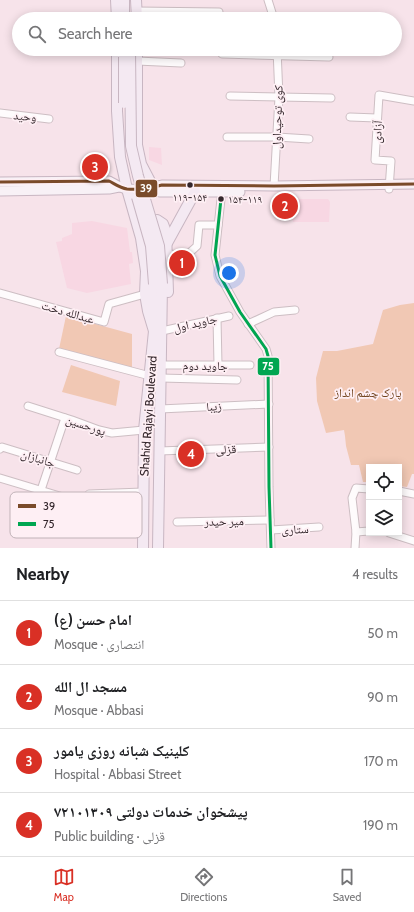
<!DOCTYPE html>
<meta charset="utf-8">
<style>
:root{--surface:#fff;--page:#f2f2f2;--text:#202124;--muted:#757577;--line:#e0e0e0;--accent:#d93025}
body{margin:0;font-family:Cabin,"Noto Naskh Arabic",sans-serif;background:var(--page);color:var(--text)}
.controls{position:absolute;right:12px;bottom:12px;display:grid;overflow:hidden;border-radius:0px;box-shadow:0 2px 10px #0003}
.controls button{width:36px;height:36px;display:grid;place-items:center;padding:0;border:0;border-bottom:1px solid var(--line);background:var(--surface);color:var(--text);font:20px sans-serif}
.you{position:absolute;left:229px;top:273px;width:14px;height:14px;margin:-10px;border:3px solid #fff;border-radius:50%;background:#1a73e8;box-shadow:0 0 0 6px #1a73e833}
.badge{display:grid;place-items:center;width:26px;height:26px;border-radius:50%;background:var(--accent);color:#fff;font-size:13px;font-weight:700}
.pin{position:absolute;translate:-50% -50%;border:2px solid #fff;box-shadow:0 1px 4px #0006}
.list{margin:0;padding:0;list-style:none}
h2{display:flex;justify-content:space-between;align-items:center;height:52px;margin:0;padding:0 16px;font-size:17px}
h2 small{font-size:13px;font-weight:400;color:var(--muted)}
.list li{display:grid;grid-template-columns:26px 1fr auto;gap:12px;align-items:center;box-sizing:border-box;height:64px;padding:0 16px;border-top:1px solid var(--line)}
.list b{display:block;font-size:15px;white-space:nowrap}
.list p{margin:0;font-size:13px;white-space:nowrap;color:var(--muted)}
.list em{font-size:13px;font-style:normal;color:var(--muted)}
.icon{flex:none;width:22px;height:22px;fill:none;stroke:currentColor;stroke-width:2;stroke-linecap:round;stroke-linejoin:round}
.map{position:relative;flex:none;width:414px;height:548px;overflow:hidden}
.search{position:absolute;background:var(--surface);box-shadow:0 2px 10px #0003;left:12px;right:12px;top:12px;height:44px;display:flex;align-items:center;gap:10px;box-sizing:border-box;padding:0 14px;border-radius:22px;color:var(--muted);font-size:15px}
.sheet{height:308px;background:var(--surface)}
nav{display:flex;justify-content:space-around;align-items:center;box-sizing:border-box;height:56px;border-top:1px solid var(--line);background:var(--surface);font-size:11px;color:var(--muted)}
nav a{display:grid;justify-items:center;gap:2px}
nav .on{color:var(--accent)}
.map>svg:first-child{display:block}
</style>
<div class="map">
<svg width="414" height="548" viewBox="0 0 414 548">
<rect width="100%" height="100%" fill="#f7e3ea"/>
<!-- built -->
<g fill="#f8d7e3">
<polygon points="149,147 161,148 162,165 149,160"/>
<polygon points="291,199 328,199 330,202 329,222 293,222"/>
<polygon points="92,221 127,228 130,252 132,252 133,263 129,264 131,284 87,293 67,288 56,242 62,241 62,238 72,234 72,223"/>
</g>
<!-- green -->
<g fill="#f1c8b4">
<polygon points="414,303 414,474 412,474 407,487 399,486 399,467 369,467 369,482 363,482 359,465 351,465 346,446 345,436 344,430 326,433 317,401 316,378 323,351 337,351 373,344 383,310 400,305"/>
<polygon points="66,316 132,334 132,369 59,349"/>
<polygon points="71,365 120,381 116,406 62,392"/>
</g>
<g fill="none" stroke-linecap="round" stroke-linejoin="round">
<defs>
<g id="minor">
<polyline points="268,0 274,19"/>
<polyline points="137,11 219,12"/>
<polyline points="222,54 329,57"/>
<polyline points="137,61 181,63"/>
<polyline points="230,96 331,98"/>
<polyline points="0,113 49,119"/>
<polyline points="350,117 377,118"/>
<polyline points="227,137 277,137 309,139"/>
<polyline points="274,186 279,97 277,49"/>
<polyline points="389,189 391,161 375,160 379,95 414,101"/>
<polyline points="221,199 215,255 220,276 240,312 266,349 268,356 269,487 271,548"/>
<polyline points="166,254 187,255 197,246 199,225 218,225"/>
<polyline points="0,293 104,322 109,304 145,294"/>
<polyline points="217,318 218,365"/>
<polyline points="248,324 274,312 295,310"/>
<polyline points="162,331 229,316"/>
<polyline points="59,352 150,376"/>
<polyline points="161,365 250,365"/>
<polyline points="161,378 237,380"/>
<polyline points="28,406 72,420 99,430 112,433 144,430"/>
<polyline points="160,409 269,404"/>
<polyline points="0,449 2,447 77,470"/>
<polyline points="159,451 269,447"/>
<polyline points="0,478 63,497"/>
<polyline points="369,489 356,488 352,498 356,532 369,531"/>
<polyline points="41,490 65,418"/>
<polyline points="399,491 414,494"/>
<polyline points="89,494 143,492"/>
<polyline points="177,522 270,520"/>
<polyline points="271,530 319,527"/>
<polyline points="389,533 414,541"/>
<polyline points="355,548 356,532"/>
</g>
<g id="major">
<path d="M0,182L109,181C115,184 120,188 127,189C137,190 151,188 162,185L274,186L414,184"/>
<polyline points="153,187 160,192 240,192"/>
<polyline points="0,191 109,189 119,187"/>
</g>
<g id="highway">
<polyline points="116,0 117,19"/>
<polyline points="124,0 124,19"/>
<polyline points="136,0 137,19"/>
<polyline points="117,49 117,111 120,157 127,189 141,238 146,271 145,294 148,311 154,331"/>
<polyline points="137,49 137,145 141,164 153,187"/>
<polyline points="143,223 157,220 163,224 166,232 168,292"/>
<polyline points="167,243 195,192"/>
<polyline points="143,548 144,430 154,331 154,284"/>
<polyline points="158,548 162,284"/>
</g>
</defs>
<!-- minor casing -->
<use href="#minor" stroke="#cdbec3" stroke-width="9"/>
<!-- major casing -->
<use href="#major" stroke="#c8b6c2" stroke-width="11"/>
<!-- highway casing -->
<use href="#highway" stroke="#c8b6c2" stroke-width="12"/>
<!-- minor -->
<use href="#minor" stroke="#fefbfc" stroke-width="7"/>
<!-- major -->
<use href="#major" stroke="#f8f1f6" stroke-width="9"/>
<!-- highway -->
<use href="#highway" stroke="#f4e9f2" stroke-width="10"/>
<defs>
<g id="highway-bridge">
<polyline points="130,49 131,146 138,176 159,246 162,284"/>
<polyline points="124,57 124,103"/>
<polyline points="137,197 151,246 154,284"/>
</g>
</defs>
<!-- highway-bridge casing -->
<use href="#highway-bridge" stroke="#c8b6c2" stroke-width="12" stroke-linecap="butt"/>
<!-- highway-bridge -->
<use href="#highway-bridge" stroke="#f4e9f2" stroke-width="10"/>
<defs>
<path id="bus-1" d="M0,182L109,181C115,184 120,188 127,189C137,190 151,188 162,185L274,186L414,184"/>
<polyline id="bus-2" points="221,199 215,255 220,276 240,312 266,349 268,356 269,487 271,548"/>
</defs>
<!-- bus-1 casing -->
<use href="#bus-1" stroke="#feeff4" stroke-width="6"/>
<!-- bus-2 casing -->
<use href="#bus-2" stroke="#feeff4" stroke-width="6"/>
<!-- bus-1 -->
<use href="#bus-1" stroke="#7a4b2a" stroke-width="3"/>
<!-- bus-2 -->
<use href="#bus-2" stroke="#00a651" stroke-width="3"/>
</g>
<!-- markers -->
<g fill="#33262b" stroke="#feeff4" stroke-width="1.5">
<circle cx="190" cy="185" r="3.5"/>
<circle cx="221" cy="199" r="3.5"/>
</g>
<g text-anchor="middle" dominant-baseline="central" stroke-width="3.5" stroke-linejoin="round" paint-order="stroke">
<!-- bus labels -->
<g font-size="11" fill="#33262b" stroke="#feeff4">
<text x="190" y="197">۱۱۹-۱۵۴</text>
<text x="228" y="199" text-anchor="start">۱۵۴-۱۱۹</text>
</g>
<!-- street labels -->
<g font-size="12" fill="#33262b" stroke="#feeff4">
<text transform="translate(25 116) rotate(6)">وحید</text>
<text transform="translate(277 117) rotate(-88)">کوی توحیداول</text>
<text transform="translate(377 132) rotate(-86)">آزادی</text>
<text transform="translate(68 312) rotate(16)">عبدالله دخت</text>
<text transform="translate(195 323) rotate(-13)">جاوید اول</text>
<text x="205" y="365">جاوید دوم</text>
<text transform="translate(214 406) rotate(-3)">زیبا</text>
<text transform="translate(148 416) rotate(-86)">Shahid Rajayi Boulevard</text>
<text transform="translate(86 425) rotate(18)">پورحسین</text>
<text transform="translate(226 449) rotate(-2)">قزلی</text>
<text transform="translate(38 458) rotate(17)">جانبازان</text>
<text transform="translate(224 521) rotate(-1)">میر حیدر</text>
<text transform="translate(295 529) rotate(-2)">ستاری</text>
</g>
<!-- park labels -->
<g font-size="12" fill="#73451f" stroke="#feeff4">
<text x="368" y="392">پارک چشم انداز</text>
</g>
</g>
<!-- legend -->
<rect x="10" y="492" width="132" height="46" rx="6" fill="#feeff4" stroke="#c1b3b8" stroke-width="1"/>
<rect x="18" y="504" width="18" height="4" fill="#7a4b2a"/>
<rect x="18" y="522" width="18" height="4" fill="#00a651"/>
<g font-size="11" fill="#33262b">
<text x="43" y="510">39</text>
<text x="43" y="528">75</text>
</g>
<g stroke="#feeff4" stroke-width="1.5">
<rect x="135" y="179" width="23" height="19" rx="4" fill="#7a4b2a"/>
<rect x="257" y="357" width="23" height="19" rx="4" fill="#00a651"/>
</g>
<g font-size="11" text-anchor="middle" font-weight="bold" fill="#fff">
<text x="146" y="192">39</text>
<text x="268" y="370">75</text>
</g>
</svg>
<div class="controls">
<button><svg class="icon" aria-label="locate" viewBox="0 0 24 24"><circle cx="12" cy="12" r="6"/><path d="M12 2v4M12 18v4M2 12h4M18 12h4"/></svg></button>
<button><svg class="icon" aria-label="layers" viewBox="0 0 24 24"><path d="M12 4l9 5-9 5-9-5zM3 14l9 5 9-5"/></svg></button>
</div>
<div class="you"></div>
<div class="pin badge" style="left:182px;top:263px">1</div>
<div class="pin badge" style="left:285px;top:206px">2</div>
<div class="pin badge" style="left:95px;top:167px">3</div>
<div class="pin badge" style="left:191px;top:454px">4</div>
<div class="search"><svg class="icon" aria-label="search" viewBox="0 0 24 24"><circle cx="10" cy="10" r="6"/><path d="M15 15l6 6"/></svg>Search here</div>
</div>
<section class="sheet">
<h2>Nearby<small>4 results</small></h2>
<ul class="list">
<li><span class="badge">1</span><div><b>امام حسن (ع)</b><p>Mosque · انتصاری</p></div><em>50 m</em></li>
<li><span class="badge">2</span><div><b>مسجد ال الله</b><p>Mosque · Abbasi</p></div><em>90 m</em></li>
<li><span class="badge">3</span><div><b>کلینیک شبانه روزی یامور</b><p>Hospital · Abbasi Street</p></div><em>170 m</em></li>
<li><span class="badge">4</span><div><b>پیشخوان خدمات دولتی ۷۲۱۰۱۳۰۹</b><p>Public building · قزلی</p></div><em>190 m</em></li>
</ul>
</section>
<nav>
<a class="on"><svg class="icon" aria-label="map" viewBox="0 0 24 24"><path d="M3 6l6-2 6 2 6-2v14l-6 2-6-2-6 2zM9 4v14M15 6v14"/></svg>Map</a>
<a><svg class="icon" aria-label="directions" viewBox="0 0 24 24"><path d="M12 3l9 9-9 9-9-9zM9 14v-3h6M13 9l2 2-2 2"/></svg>Directions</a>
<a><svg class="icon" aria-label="saved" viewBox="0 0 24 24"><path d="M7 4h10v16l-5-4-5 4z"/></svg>Saved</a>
</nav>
